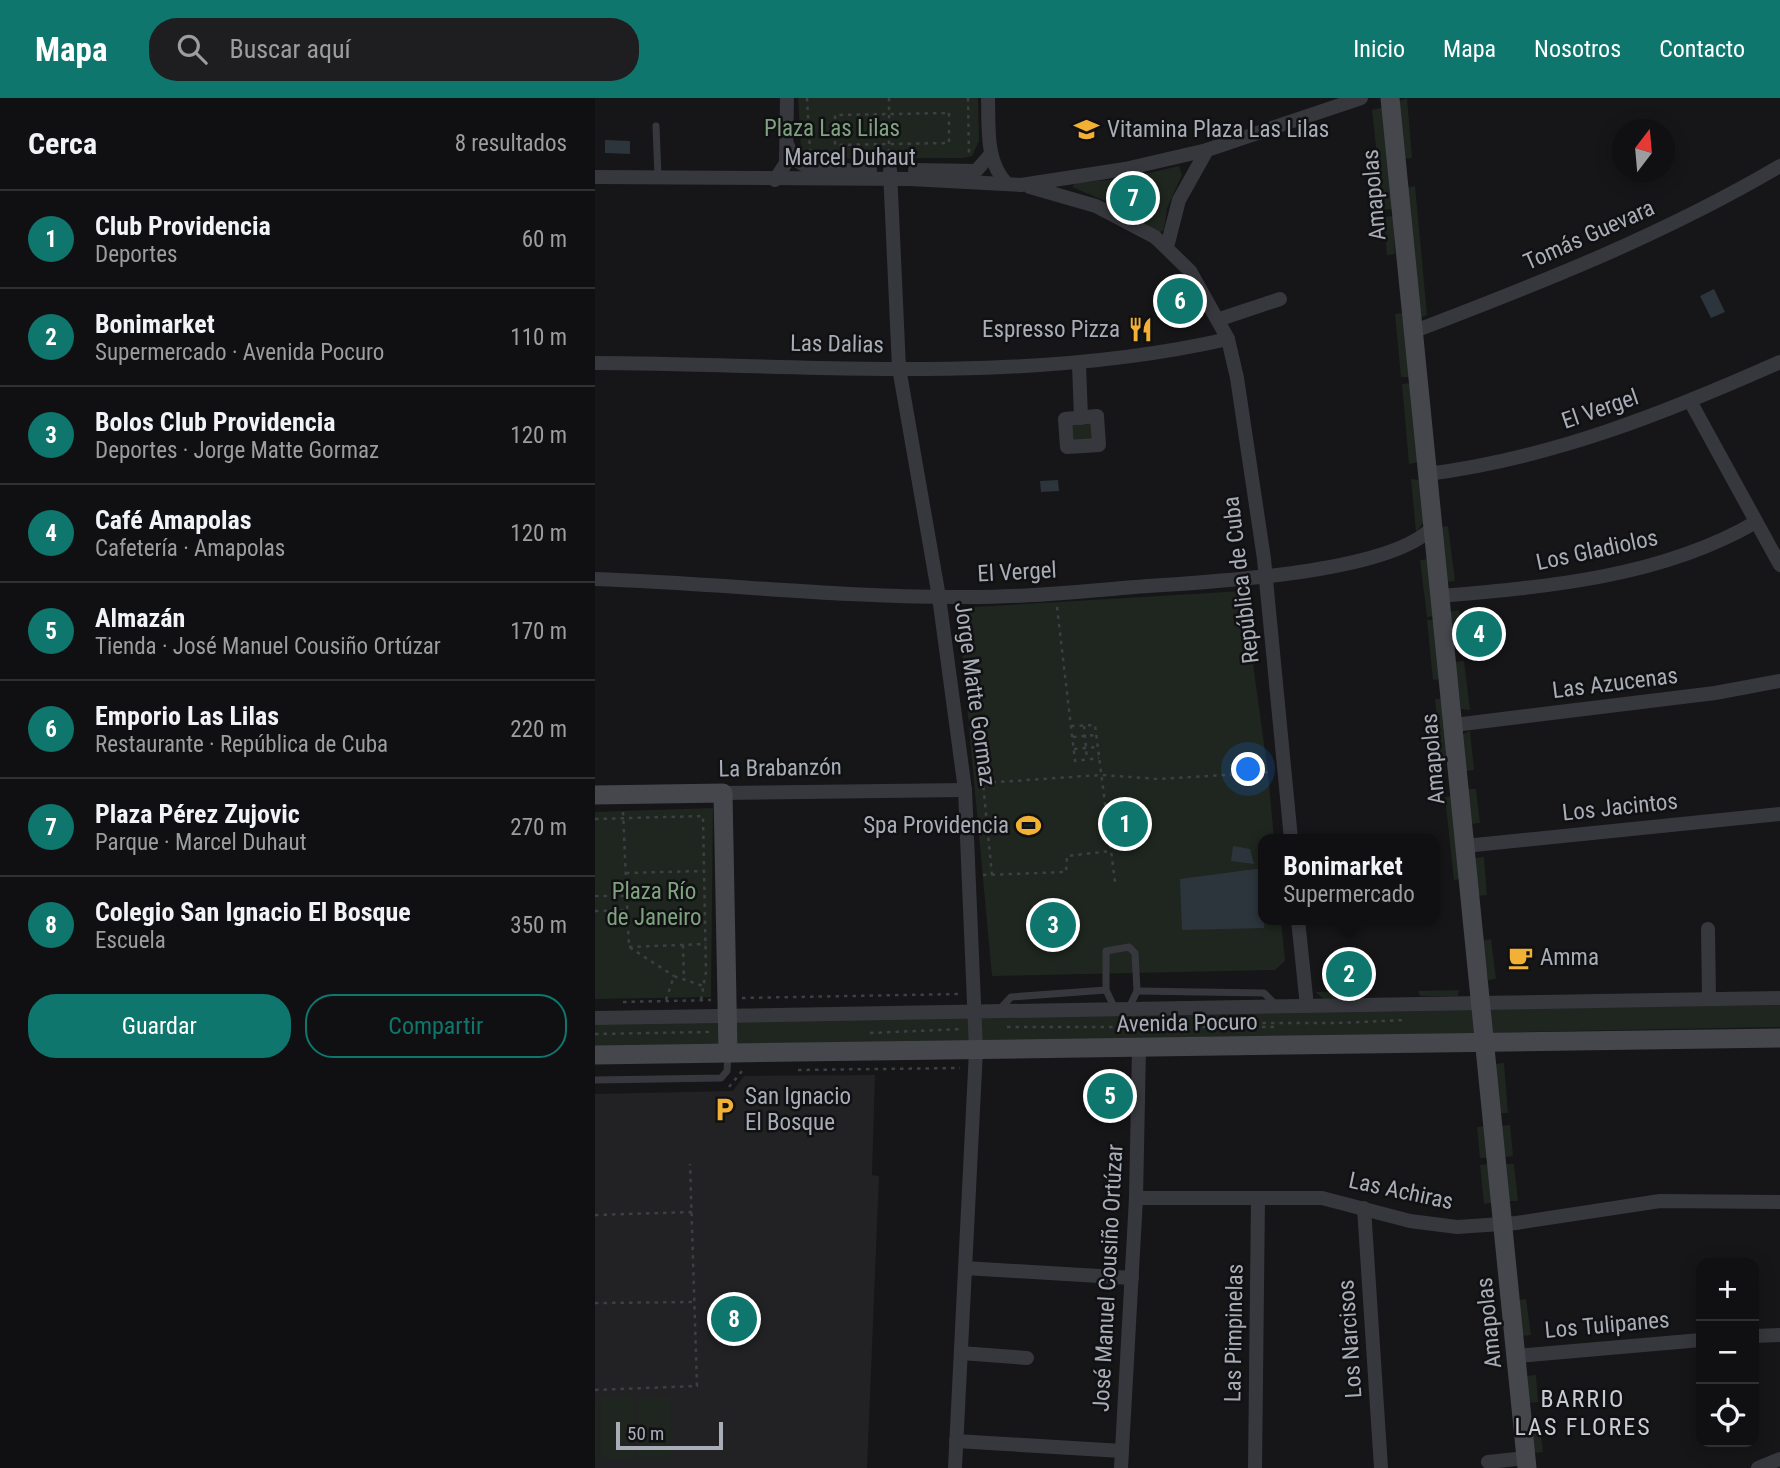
<!DOCTYPE html>
<html lang="es">
<meta charset="utf-8">
<style>
:root{--surface:#101012;--page:#1e1e20;--text:#f1f3f6;--muted:#9c9d9f;--line:#303032;--accent:#0f766e}
body{margin:0;font-family:"Roboto Condensed",sans-serif;background:var(--page);color:var(--text)}
.controls{position:absolute;right:21px;bottom:21px;display:grid;overflow:hidden;border-radius:14px;box-shadow:0 4px 18px #0003}
.controls button{width:63px;height:63px;display:grid;place-items:center;padding:0;border:0;border-bottom:2px solid var(--line);background:var(--surface);color:var(--text);font:35px sans-serif}
.compass{position:absolute;left:1017px;top:21px;width:63px;height:63px;border-radius:50%;background:var(--surface);box-shadow:0 4px 18px #0003;rotate:16deg}
.scale{position:absolute;left:21px;bottom:18px;width:107px;box-sizing:border-box;padding-left:7px;border:4px solid #a8adb8;border-top:0;font-size:19px;line-height:24px;white-space:nowrap;color:#a8adb8;-webkit-text-stroke:5px #111113;paint-order:stroke}
.you{position:absolute;left:654px;top:672px;width:24px;height:24px;margin:-18px;border:5px solid #fff;border-radius:50%;background:#1a73e8;box-shadow:0 0 0 10px #1a73e833}
.badge{display:grid;place-items:center;width:46px;height:46px;border-radius:50%;background:var(--accent);color:#fff;font-size:23px;font-weight:700}
.pin{position:absolute;translate:-50% -50%;border:4px solid #fff;box-shadow:0 2px 7px #0006}
.popup{position:absolute;left:663px;top:736px;width:182px;height:91px;box-sizing:border-box;display:grid;place-content:center;border-radius:14px;background:var(--surface);filter:drop-shadow(0 2px 5px #0005);font-size:23px;white-space:nowrap;color:var(--muted)}
.popup b{font-size:26px;color:var(--text)}
.popup::after{content:'';position:absolute;left:50%;top:100%;margin-left:-14px;border:14px solid transparent;border-top-color:var(--surface)}
.list{margin:0;padding:0;list-style:none}
h2{display:flex;justify-content:space-between;align-items:center;height:91px;margin:0;padding:0 28px;font-size:30px}
h2 small{font-size:23px;font-weight:400;color:var(--muted)}
.list li{display:grid;grid-template-columns:46px 1fr auto;gap:21px;align-items:center;box-sizing:border-box;height:98px;padding:0 28px;border-top:2px solid var(--line)}
.list b{display:block;font-size:26px;white-space:nowrap}
.list p{margin:0;font-size:23px;white-space:nowrap;color:var(--muted)}
.list em{font-size:23px;font-style:normal;color:var(--muted)}
.actions{display:flex;gap:14px;padding:21px 28px}
.actions a{flex:1;padding:16px 0;border:2px solid var(--accent);border-radius:28px;text-align:center;font-size:24px;color:var(--accent)}
.actions .main{background:var(--accent);color:#fff}
.icon{flex:none;width:38px;height:38px;fill:none;stroke:currentColor;stroke-width:2;stroke-linecap:round;stroke-linejoin:round}
.map{position:relative;flex:none;width:1185px;height:1370px;overflow:hidden}
header{display:flex;align-items:center;gap:42px;box-sizing:border-box;height:98px;padding:0 35px;background:var(--accent);color:#fff}
header strong{font-size:33px}
nav{display:flex;gap:38px;margin-inline-start:auto;font-size:24px}
.search{width:490px;height:63px;background:var(--page);display:flex;align-items:center;gap:18px;box-sizing:border-box;padding:0 24px;border-radius:28px;color:var(--muted);font-size:26px}
main{display:flex}
aside{flex:1;background:var(--surface)}
.map>svg:first-child{display:block}
</style>
<header>
<strong>Mapa</strong>
<div class="search"><svg class="icon" aria-label="search" viewBox="0 0 24 24"><circle cx="10" cy="10" r="6"/><path d="M15 15l6 6"/></svg>Buscar aquí</div>
<nav><a>Inicio</a><a>Mapa</a><a>Nosotros</a><a>Contacto</a></nav>
</header>
<main>
<aside>
<h2>Cerca<small>8 resultados</small></h2>
<ul class="list">
<li><span class="badge">1</span><div><b>Club Providencia</b><p>Deportes</p></div><em>60 m</em></li>
<li><span class="badge">2</span><div><b>Bonimarket</b><p>Supermercado · Avenida Pocuro</p></div><em>110 m</em></li>
<li><span class="badge">3</span><div><b>Bolos Club Providencia</b><p>Deportes · Jorge Matte Gormaz</p></div><em>120 m</em></li>
<li><span class="badge">4</span><div><b>Café Amapolas</b><p>Cafetería · Amapolas</p></div><em>120 m</em></li>
<li><span class="badge">5</span><div><b>Almazán</b><p>Tienda · José Manuel Cousiño Ortúzar</p></div><em>170 m</em></li>
<li><span class="badge">6</span><div><b>Emporio Las Lilas</b><p>Restaurante · República de Cuba</p></div><em>220 m</em></li>
<li><span class="badge">7</span><div><b>Plaza Pérez Zujovic</b><p>Parque · Marcel Duhaut</p></div><em>270 m</em></li>
<li><span class="badge">8</span><div><b>Colegio San Ignacio El Bosque</b><p>Escuela</p></div><em>350 m</em></li>
</ul>
<div class="actions"><a class="main">Guardar</a><a>Compartir</a></div>
</aside>
<div class="map">
<svg width="1185" height="1370" viewBox="0 0 1185 1370">
<rect width="100%" height="100%" fill="#161618"/>
<!-- built -->
<polygon fill="#222225" points="280,977 277,1077 284,1078 272,1370 0,1370 0,996 138,993 149,978"/>
<!-- green -->
<g fill="#1e261f">
<polygon points="203,0 383,0 384,43 377,58 369,60 214,61 206,52"/>
<polygon points="812,0 817,60 808,61 802,4"/>
<polygon points="789,9 797,111 788,112 777,12"/>
<polygon points="584,68 587,77 572,110 569,132 564,135 520,107 477,89 480,85 533,80"/>
<polygon points="820,88 832,217 827,219 823,217 811,90"/>
<polygon points="798,118 800,156 792,157 789,119"/>
<polygon points="807,215 815,279 806,279 800,216"/>
<polygon points="816,285 824,364 814,366 807,286"/>
<polygon points="497,324 498,342 476,343 475,325"/>
<polygon points="816,381 825,382 829,424 821,434"/>
<polygon points="853,428 860,483 851,484 846,429"/>
<polygon points="834,461 841,518 832,519 825,462"/>
<polygon points="648,493 673,675 679,741 668,741 668,822 686,822 690,863 680,872 397,878 363,510"/>
<polygon points="864,512 867,549 857,550 854,514"/>
<polygon points="832,522 841,522 847,581 838,582"/>
<polygon points="869,563 875,612 866,611 860,564"/>
<polygon points="840,601 849,601 855,663 846,664"/>
<polygon points="875,633 879,672 870,673 866,637"/>
<polygon points="872,691 881,691 885,725 876,726"/>
<polygon points="859,698 867,781 859,782 850,699"/>
<polygon points="118,710 116,899 0,901 0,714"/>
<polygon points="889,759 892,797 882,798 880,760"/>
<polygon points="896,841 901,881 893,882 887,843"/>
<polygon points="864,892 863,898 825,898 823,893"/>
<polygon points="721,894 762,894 761,900 728,901"/>
<polygon points="1185,907 1185,929 0,952 0,924"/>
<polygon points="909,965 913,1015 905,1015 900,966"/>
<polygon points="915,1027 918,1058 909,1059 906,1028"/>
<polygon points="891,1028 894,1060 885,1060 882,1029"/>
<polygon points="893,1066 897,1105 889,1106 885,1067"/>
<polygon points="910,1066 919,1066 923,1103 914,1103"/>
<polygon points="931,1201 936,1237 927,1238 923,1202"/>
<polygon points="941,1277 943,1304 933,1305 932,1278"/>
<polygon points="43,1299 75,1299 76,1359 43,1360"/>
<polygon points="3,1300 4,1361 0,1361 0,1300"/>
<polygon points="6,1300 39,1300 40,1360 7,1361"/>
<polygon points="944,1322 948,1354 939,1355 935,1324"/>
</g>
<!-- water -->
<g fill="#2c353c">
<polygon points="10,42 35,43 35,56 10,55"/>
<polygon points="1119,191 1130,214 1116,220 1105,198"/>
<polygon points="463,382 464,393 446,394 445,383"/>
<polygon points="638,748 655,751 659,766 636,763"/>
<polygon points="668,770 669,830 587,832 585,781"/>
</g>
<g fill="none" stroke-linecap="round" stroke-linejoin="round">
<!-- path -->
<g stroke="#3d3f44" stroke-width="2.5" stroke-dasharray="3.5 5" stroke-linecap="butt">
<polyline points="212,0 215,53"/>
<polyline points="294,0 294,60"/>
<polyline points="373,0 374,59"/>
<polygon points="354,15 354,45 240,47 240,17"/>
<polyline points="462,509 480,663 504,660"/>
<polyline points="476,628 500,627 520,784"/>
<polyline points="489,628 492,661"/>
<polyline points="478,639 501,637"/>
<polyline points="479,651 503,649"/>
<polyline points="28,714 34,849 79,878"/>
<polyline points="0,721 108,718"/>
<polyline points="31,775 108,773"/>
<polyline points="388,777 471,774 472,758 516,753"/>
<polyline points="397,777 388,685 506,677 564,681 677,674"/>
<polyline points="0,798 32,798"/>
<polyline points="0,813 32,812"/>
<polyline points="88,847 89,882"/>
<polyline points="34,849 111,846"/>
<polyline points="147,900 364,896"/>
<polyline points="71,902 79,878 108,888"/>
<polyline points="106,902 111,874 108,719"/>
<polyline points="28,904 116,902"/>
<polyline points="608,925 744,925 811,922"/>
<polyline points="412,929 681,929"/>
<polyline points="275,935 367,931"/>
<polyline points="0,936 115,934"/>
<polyline points="203,972 365,970"/>
<polyline points="134,989 147,973"/>
<polyline points="0,1117 98,1114"/>
<polyline points="0,1205 101,1204"/>
<polyline points="0,1292 102,1288 95,1066"/>
</g>
<!-- lane -->
<g stroke="#37383d" stroke-width="7">
<polyline points="61,28 63,79"/>
<polyline points="542,893 669,895 680,906"/>
<polyline points="520,911 511,892 511,853 534,849 540,855 542,893 534,910"/>
<polyline points="403,913 416,899 511,892"/>
<polyline points="0,982 126,980 132,973 133,955"/>
</g>
<!-- street -->
<g stroke="#37383d" stroke-width="14">
<path d="M393,0C394,30 390,63 412,86"/>
<path d="M193,48C202,80 249,71 275,72"/>
<polyline points="295,72 304,270 344,499 370,692 381,952 360,1370"/>
<polyline points="320,72 381,73 395,57"/>
<polyline points="0,79 315,81 426,87 530,71 612,52 766,0"/>
<polyline points="180,82 191,65 192,0"/>
<polyline points="435,89 501,108 560,139 595,173 633,241 642,280 669,461 696,741"/>
<polyline points="572,149 584,102 612,52"/>
<polyline points="625,221 685,201"/>
<path d="M817,234C943,186 1068,137 1185,68"/>
<path d="M0,265C211,266 426,288 633,241"/>
<polyline points="484,266 486,320"/>
<polyline points="1095,303 1185,467"/>
<polygon points="502,318 504,347 472,349 470,321"/>
<path d="M832,376C958,360 1070,315 1185,264"/>
<path d="M0,481C120,485 240,499 360,499C420,500 480,494 540,489C607,484 791,477 837,430"/>
<path d="M845,498C952,489 1067,479 1161,424"/>
<polyline points="859,627 1120,595 1185,583"/>
<polyline points="128,695 370,692"/>
<polyline points="870,748 1185,716"/>
<polyline points="703,822 712,908"/>
<polyline points="1113,831 1114,901"/>
<polyline points="0,920 1185,900"/>
<polyline points="541,1100 727,1100 815,1123 862,1129 921,1125 1065,1103 1185,1104"/>
<polyline points="769,1110 786,1370"/>
<polyline points="370,1170 537,1180"/>
<polyline points="1159,1238 1185,1237"/>
<polyline points="366,1255 432,1260"/>
<polyline points="922,1258 1106,1242"/>
<polyline points="361,1343 527,1353"/>
<polyline points="893,1364 931,1360"/>
<polyline points="526,1370 541,1100 544,950"/>
<polyline points="660,1370 663,1100"/>
<polyline points="1163,1370 1185,1361"/>
</g>
<!-- secondary -->
<g stroke="#45474d" stroke-width="19">
<polyline points="795,0 932,1370"/>
<polyline points="0,697 128,695 133,955"/>
<polyline points="0,957 1185,940"/>
</g>
</g>
<!-- icons -->
<defs>
<symbol id="school-bare" viewBox="-9 -9 18 18"><path d="M0-5L7-2L0 1L-7-2ZM-4 1L0 2.5L4 1V4Q0 6-4 4Z" fill="#f2b134" stroke="#111113" stroke-width="2.5" paint-order="stroke"/></symbol>
<symbol id="restaurant-bare" viewBox="-9 -9 18 18"><path d="M-5-6h1v4h1v-4h1v4h1v-4h1v5L-1.5 .5V6h-2V.5L-5-1ZM5-6V6H3V1.5H1.5Q1.5-4 5-6Z" fill="#f2b134" stroke="#111113" stroke-width="2.5" paint-order="stroke"/></symbol>
<symbol id="stadium-bare" viewBox="-9 -9 18 18"><path d="M0-5a6.5 5 0 1 0 0 10a6.5 5 0 1 0 0-10ZM-3.5-1.8h7v3.6h-7Z" fill="#f2b134" stroke="#111113" stroke-width="2.5" paint-order="stroke"/></symbol>
<symbol id="cafe-bare" viewBox="-9 -9 18 18"><path d="M-5.5-4.5H6V0H3Q3 3.5 0 3.5H-2.5Q-5.5 3.5-5.5 0ZM3-3.2v2h1.7v-2ZM-6 4.5H4V6H-6Z" fill="#f2b134" stroke="#111113" stroke-width="2.5" paint-order="stroke"/></symbol>
<symbol id="parking-bare" viewBox="-9 -9 18 18"><path d="M-3.5-5.5H1a3.5 3.5 0 0 1 0 7H-1V5.5H-3.5ZM-1-3.4V-.6H.8a1.4 1.4 0 0 0 0-2.8Z" fill="#f2b134" stroke="#111113" stroke-width="2.5" paint-order="stroke"/></symbol>
</defs>
<g fill-rule="evenodd">
<use href="#school-bare" x="474" y="14" width="35" height="35"/>
<use href="#restaurant-bare" x="528" y="214" width="35" height="35"/>
<use href="#stadium-bare" x="416" y="710" width="35" height="35"/>
<use href="#cafe-bare" x="908" y="842" width="35" height="35"/>
<use href="#parking-bare" x="112" y="994" width="35" height="35"/>
</g>
<g text-anchor="middle" dominant-baseline="central" stroke-width="5" stroke-linejoin="round" paint-order="stroke">
<!-- park labels -->
<g font-size="23" fill="#7fa381" stroke="#111113">
<text x="237" y="30">Plaza Las Lilas</text>
<text x="59" y="793">Plaza Río<tspan x="59" dy="26">de Janeiro</tspan></text>
</g>
<!-- poi labels -->
<g font-size="23" fill="#a8adb8" stroke="#111113" text-anchor="start">
<text x="512" y="31">Vitamina Plaza Las Lilas</text>
<text x="525" y="231" text-anchor="end">Espresso Pizza</text>
<text x="414" y="727" text-anchor="end">Spa Providencia</text>
<text x="945" y="859">Amma</text>
<text x="150" y="998">San Ignacio<tspan x="150" dy="26">El Bosque</tspan></text>
</g>
<!-- street labels -->
<g font-size="23" fill="#a8adb8" stroke="#111113">
<text x="255" y="59">Marcel Duhaut</text>
<text transform="translate(779 97) rotate(-95)">Amapolas</text>
<text transform="translate(994 137) rotate(-24)">Tomás Guevara</text>
<text transform="translate(242 246) rotate(1)">Las Dalias</text>
<text transform="translate(1005 311) rotate(-19)">El Vergel</text>
<text transform="translate(1002 452) rotate(-12)">Los Gladiolos</text>
<text transform="translate(422 474) rotate(-3)">El Vergel</text>
<text transform="translate(646 482) rotate(-97)">República de Cuba</text>
<text transform="translate(1020 585) rotate(-7)">Las Azucenas</text>
<text transform="translate(380 596) rotate(82)">Jorge Matte Gormaz</text>
<text transform="translate(838 661) rotate(-95)">Amapolas</text>
<text transform="translate(185 670) rotate(-1)">La Brabanzón</text>
<text transform="translate(1025 709) rotate(-6)">Los Jacintos</text>
<text transform="translate(592 925) rotate(-1)">Avenida Pocuro</text>
<text transform="translate(806 1093) rotate(12)">Las Achiras</text>
<text transform="translate(513 1180) rotate(-87)">José Manuel Cousiño Ortúzar</text>
<text transform="translate(894 1225) rotate(-96)">Amapolas</text>
<text transform="translate(1012 1227) rotate(-5)">Los Tulipanes</text>
<text transform="translate(639 1235) rotate(-89)">Las Pimpinelas</text>
<text transform="translate(755 1241) rotate(-94)">Los Narcisos</text>
</g>
<!-- neighbourhood labels -->
<g font-size="24" letter-spacing="2" fill="#c9ccd4" stroke="#111113">
<text x="988" y="1301">BARRIO<tspan x="988" dy="28">LAS FLORES</tspan></text>
</g>
</g>
</svg>
<div class="controls">
<button>+</button>
<button>−</button>
<button><svg class="icon" aria-label="locate" viewBox="0 0 24 24"><circle cx="12" cy="12" r="6"/><path d="M12 2v4M12 18v4M2 12h4M18 12h4"/></svg></button>
</div>
<svg class="compass" viewBox="-18 -18 36 36"><path d="M0-13l5 13h-10z" fill="#e53935"/><path d="M0 13l5-13h-10z" fill="#9c9d9f"/></svg>
<div class="scale">50 m</div>
<div class="you"></div>
<div class="pin badge" style="left:530px;top:726px">1</div>
<div class="pin badge" style="left:754px;top:876px">2</div>
<div class="popup"><b>Bonimarket</b>Supermercado</div>
<div class="pin badge" style="left:458px;top:827px">3</div>
<div class="pin badge" style="left:884px;top:536px">4</div>
<div class="pin badge" style="left:515px;top:998px">5</div>
<div class="pin badge" style="left:585px;top:203px">6</div>
<div class="pin badge" style="left:538px;top:100px">7</div>
<div class="pin badge" style="left:139px;top:1221px">8</div>
</div>
</main>
